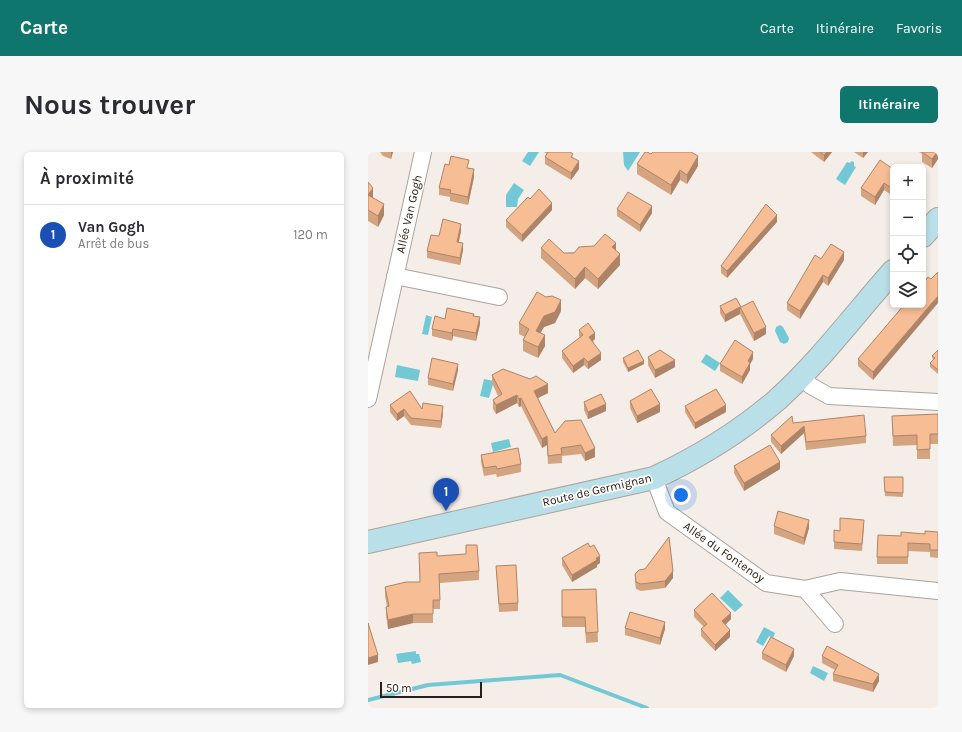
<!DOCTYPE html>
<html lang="fr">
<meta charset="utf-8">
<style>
:root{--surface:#fff;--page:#f7f7f7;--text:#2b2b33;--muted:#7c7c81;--line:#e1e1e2;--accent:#0f766e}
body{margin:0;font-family:Karla,sans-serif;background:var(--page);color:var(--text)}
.controls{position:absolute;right:12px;top:12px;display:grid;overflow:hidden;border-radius:6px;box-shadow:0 2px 6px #0003}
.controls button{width:36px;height:36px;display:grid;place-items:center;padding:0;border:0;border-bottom:1px solid var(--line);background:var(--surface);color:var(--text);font:20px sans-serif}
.scale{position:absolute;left:12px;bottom:10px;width:102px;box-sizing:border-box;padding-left:4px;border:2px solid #23201e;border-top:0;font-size:11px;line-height:14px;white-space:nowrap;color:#23201e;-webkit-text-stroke:3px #fffcf9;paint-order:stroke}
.you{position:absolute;left:313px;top:343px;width:14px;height:14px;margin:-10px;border:3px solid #fff;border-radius:50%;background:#1a73e8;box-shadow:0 0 0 6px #1a73e833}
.badge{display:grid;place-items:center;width:26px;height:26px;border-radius:50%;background:var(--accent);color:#fff;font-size:13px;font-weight:700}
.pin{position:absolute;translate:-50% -33px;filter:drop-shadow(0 1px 2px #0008)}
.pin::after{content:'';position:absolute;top:21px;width:14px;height:12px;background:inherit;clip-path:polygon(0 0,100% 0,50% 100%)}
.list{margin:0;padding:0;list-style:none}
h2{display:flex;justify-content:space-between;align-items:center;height:52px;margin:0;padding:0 16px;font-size:17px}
h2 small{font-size:13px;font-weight:400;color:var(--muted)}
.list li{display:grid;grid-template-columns:26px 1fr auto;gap:12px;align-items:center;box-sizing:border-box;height:60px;padding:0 16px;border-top:1px solid var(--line)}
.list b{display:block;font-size:15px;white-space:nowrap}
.list p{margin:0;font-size:13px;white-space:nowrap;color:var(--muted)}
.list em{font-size:13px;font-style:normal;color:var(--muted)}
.icon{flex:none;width:22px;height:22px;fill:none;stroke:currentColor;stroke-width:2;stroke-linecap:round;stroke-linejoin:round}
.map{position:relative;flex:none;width:570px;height:556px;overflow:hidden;border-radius:6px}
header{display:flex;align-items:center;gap:24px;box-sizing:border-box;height:56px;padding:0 20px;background:var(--accent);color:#fff}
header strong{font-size:19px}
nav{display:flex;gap:22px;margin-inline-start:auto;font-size:14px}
.intro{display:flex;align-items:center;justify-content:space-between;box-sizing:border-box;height:96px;padding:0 24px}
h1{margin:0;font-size:28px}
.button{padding:10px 18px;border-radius:6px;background:var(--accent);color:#fff;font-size:14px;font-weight:700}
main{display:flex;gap:24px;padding:0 24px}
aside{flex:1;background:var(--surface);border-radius:6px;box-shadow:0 2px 6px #0003}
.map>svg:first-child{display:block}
</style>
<header>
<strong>Carte</strong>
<nav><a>Carte</a><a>Itinéraire</a><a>Favoris</a></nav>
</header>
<div class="intro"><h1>Nous trouver</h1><a class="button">Itinéraire</a></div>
<main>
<aside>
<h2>À proximité<small></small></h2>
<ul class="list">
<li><span class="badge" style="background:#1a4fb4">1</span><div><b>Van Gogh</b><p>Arrêt de bus</p></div><em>120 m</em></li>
</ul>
</aside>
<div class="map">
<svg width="570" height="556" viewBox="0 0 570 556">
<rect width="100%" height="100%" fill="#f5ede8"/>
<!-- water -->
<g fill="#72c9d5">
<polygon points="160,0 171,0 162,14 154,9"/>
<polygon points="255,0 272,0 260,19 256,13"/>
<polygon points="483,9 486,10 486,14 488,15 477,33 468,27 479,10 482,11"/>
<polygon points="146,31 156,38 150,47 149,55 138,55 138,43"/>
<polygon points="58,163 64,165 60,183 54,182"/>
<polygon points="412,173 415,175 421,186 420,190 416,192 412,190 407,179 408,175"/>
<polygon points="338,202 352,211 347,219 333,210"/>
<polygon points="29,213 52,218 50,229 27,225"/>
<polygon points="116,227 126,229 121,246 112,244"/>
<polygon points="141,287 143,295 125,300 123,291"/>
<polygon points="360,438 375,453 367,460 352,446"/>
<polygon points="396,475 407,481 405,486 401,484 395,494 388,490"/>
<polygon points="48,499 48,502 51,502 53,510 44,512 43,509 30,511 28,502"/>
<polygon points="445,514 460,521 456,529 442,521"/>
</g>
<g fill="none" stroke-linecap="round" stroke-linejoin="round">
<!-- stream -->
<polyline stroke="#72c9d5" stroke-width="4" points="0,548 60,533 192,523 279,556"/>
<defs>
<g id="street">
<polyline points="27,124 131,145"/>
<polyline points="433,224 443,234 461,244 570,250"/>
<polyline points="0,247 55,0"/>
<polyline points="286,326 299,360 398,431 437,437 472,429 570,439"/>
<polyline points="437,437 467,472"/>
</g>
<g id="secondary">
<polyline points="555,84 570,67"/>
<path d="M0,390L286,326C329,306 373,279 409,248C452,209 487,162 525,119"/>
</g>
</defs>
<!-- street casing -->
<use href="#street" stroke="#aaa39e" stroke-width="18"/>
<!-- secondary casing -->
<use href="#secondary" stroke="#aaa39e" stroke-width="24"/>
<!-- street -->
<use href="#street" stroke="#fff" stroke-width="16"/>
<!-- secondary -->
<use href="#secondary" stroke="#b9e0e8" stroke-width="22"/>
</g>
<!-- wall -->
<g fill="#d4a380">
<polygon points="12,0 25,0 23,7 15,4"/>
<polygon points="176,0 202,0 211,17 203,28 177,12 177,5 179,2"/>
<polygon points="443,0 464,0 456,10"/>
<polygon points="486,0 500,0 495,6"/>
<polygon points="551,0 570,0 570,7 564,16 554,10 554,2"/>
<polygon points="283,2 330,14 319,32 312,28 303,43 269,22 269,12"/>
<polygon points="101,16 106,25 100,53 82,49 82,45 71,43 71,36"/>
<polygon points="525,17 525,38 522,42 516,38 507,53 493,44 493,36"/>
<polygon points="0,30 5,46 16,63 10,75 0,69"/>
<polygon points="162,47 184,58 154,90 138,75 138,68"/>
<polygon points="249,57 284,61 272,80 249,64"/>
<polygon points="409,70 359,126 353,121 353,114"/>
<polygon points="93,79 91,90 95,98 92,113 59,106 59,99 71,84"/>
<polygon points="173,96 196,101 248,98 252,113 230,137 217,126 207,137 173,106"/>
<polygon points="453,107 476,108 460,134 455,130 432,167 419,158 419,151"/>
<polygon points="563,127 505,228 490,214 490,207"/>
<polygon points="352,154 373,155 398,182 386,189 372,162 357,170 352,161"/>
<polygon points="193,159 187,171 176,175 172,181 177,194 170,206 155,199 155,188 157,185 151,182 151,171"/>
<polygon points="106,164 112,172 108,189 85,184 84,189 64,184 64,177 77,167"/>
<polygon points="211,178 227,187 225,189 233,208 220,217 216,213 205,221 194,206 194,199 212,186 211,184"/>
<polygon points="570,198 570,222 562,215 562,211 565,208 564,204"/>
<polygon points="280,205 307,215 287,226 280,213"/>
<polygon points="255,206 276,212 260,220 255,210"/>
<polygon points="385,207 382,212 382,218 374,232 352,219 352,212"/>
<polygon points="90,218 85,239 60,233 60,226"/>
<polygon points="124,223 180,241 170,246 187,281 197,269 227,305 217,309 213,302 194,304 194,311 180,312 179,293 174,296 153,254 151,255 149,251 128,262 125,257 125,248 130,244 124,231"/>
<polygon points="262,249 292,260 269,271 262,256"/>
<polygon points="216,250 238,259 220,267 216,258"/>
<polygon points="22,253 54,257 75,261 73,276 43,273 36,264 29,269 22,260"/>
<polygon points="317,254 358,260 327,277 317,260"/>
<polygon points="570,262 570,292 562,292 562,307 549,307 549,293 525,294 524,264"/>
<polygon points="425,271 498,284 498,291 438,298 436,281 413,302 403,290 403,283"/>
<polygon points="113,303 153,312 153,320 129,325 128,322 116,324 113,310"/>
<polygon points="366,314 412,317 376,339 366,321"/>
<polygon points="516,325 535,325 535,345 517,344"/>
<polygon points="406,374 441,376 436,393 406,382"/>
<polygon points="496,375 494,399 466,397 466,390 472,379"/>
<polygon points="570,380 570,406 562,405 562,400 540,399 540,412 509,412 509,405 533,384 557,382"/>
<polygon points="69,404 111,419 111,428 72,431 72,457 65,457 65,471 45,471 20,477 18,464 18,455 19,455 17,444 17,435 52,430"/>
<polygon points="194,406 232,411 229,413 229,415 204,430 194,413"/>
<polygon points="128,414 150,451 150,459 131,460"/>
<polygon points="267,422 305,426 297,436 273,439 268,437 267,430"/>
<polygon points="228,437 230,490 218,491 217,475 194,475 194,438"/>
<polygon points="326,458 363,467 357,473 362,485 347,499 333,484 333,477 336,475 326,465"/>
<polygon points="257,476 297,477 292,493 257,483"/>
<polygon points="394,501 426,504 418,520 394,507"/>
<polygon points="454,504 511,529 505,540 465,529 465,522 467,518 454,511"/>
</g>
<!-- shaded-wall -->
<g fill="#ad8468">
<polygon points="23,0 25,0 23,7"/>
<polygon points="459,0 464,0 456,10 456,3"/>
<polygon points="495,0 500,0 495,6"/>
<polygon points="569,0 570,0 570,7 564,16 564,7"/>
<polygon points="330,4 330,14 319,32 319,23"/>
<polygon points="211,9 211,17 203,28 203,21"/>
<polygon points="106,17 106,25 100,53 100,45"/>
<polygon points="312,18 312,28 303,43 303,33"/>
<polygon points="525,30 525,38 522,42 522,35"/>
<polygon points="516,31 516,38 507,53 507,45"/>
<polygon points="5,36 5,47 0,43"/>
<polygon points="184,51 184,58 154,90 154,83"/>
<polygon points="16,52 16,63 10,75 10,64"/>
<polygon points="284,54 284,61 272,80 272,73"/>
<polygon points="409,63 409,70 359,126 359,119"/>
<polygon points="93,72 93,79 89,97 89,90"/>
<polygon points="95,91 95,98 92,113 92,106"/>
<polygon points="248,91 248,101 244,95"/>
<polygon points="476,100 476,108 460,134 460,126"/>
<polygon points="252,102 252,113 230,137 230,127"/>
<polygon points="217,115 217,126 207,137 207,127"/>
<polygon points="455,123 455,130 432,167 432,159"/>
<polygon points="570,144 570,151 505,228 505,220"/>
<polygon points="193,148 193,159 187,171 176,175 168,189 168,179 176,164"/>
<polygon points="372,155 372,162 357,170 357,163"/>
<polygon points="112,165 112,172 108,189 108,181"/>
<polygon points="398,175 398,182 386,189 386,181"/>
<polygon points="85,177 85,184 84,189 84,181"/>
<polygon points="227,181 227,187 221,192 221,185"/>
<polygon points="177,183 177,194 170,206 170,195"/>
<polygon points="385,200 385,207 382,212 382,218 374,232 374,225 380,209"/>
<polygon points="233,201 233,208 220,217 220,210"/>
<polygon points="216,206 216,213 205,221 205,214"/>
<polygon points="307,208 307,215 287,226 287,218"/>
<polygon points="276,209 276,212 260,220 260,216"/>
<polygon points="90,212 90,218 85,239 85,232"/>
<polygon points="180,232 180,241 166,248 166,239"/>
<polygon points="149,243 149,251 128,262 128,253"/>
<polygon points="153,246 153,254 151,255 151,247"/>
<polygon points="238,252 238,259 220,267 220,260"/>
<polygon points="292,252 292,260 269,271 269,264"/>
<polygon points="358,253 358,260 327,277 327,271"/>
<polygon points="75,254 75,261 73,276 73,269"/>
<polygon points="36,257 36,264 29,269 29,262"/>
<polygon points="436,274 436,281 413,302 413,294"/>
<polygon points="179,284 179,293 174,296 174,287"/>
<polygon points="227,296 227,305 217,309 217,301"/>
<polygon points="412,310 412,317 376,339 376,331"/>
<polygon points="441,368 441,376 436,393 436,386"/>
<polygon points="232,404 232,411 229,413 229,415 204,430 204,423"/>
<polygon points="305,419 305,426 297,436 297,429"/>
<polygon points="363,461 363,467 354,476 354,469"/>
<polygon points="45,462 45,471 20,477 20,468"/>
<polygon points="297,470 297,477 292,493 292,486"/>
<polygon points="362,478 362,485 347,499 347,493"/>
<polygon points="426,497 426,504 418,520 418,513"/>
<polygon points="10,503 10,510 0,513 0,506"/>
<polygon points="511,522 511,529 505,540 505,532"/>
</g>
<!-- building -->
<g fill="#f7bd95" stroke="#ad8468">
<polygon points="180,0 202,0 205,2 203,5 211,9 203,21 177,5"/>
<polygon points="277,0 279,0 283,2 285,0 323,0 330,4 319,23 312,18 303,33 269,12"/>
<polygon points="452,0 459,0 456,3"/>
<polygon points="554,0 569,0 564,7"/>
<polygon points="83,4 101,8 99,16 106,17 100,45 82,41 83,38 71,36 77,12 81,13"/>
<polygon points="512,8 525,17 525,30 522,35 516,31 507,45 493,36"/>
<polygon points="0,30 5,36 0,43 16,52 10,64 0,58"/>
<polygon points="171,37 184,51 154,83 138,68 160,45 162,47"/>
<polygon points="260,40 284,54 272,73 249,57"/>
<polygon points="398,52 409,63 359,119 353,114"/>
<polygon points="75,67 93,72 89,90 95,91 92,106 59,99 63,83 71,84"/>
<polygon points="237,82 248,91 244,95 252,102 230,127 217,115 207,127 173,96 181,87 196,101 206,101 211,95 226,94"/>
<polygon points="463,92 476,100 460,126 455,123 432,159 419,151 447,103 453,107"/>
<polygon points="570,120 570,144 505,220 490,207 536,153 555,153 555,131 560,125 563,127"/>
<polygon points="169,140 178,145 184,144 193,148 187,160 176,164 168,179 177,183 170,195 155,188 161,177 151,171"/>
<polygon points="368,146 373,155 385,149 398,175 386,181 372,155 357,163 352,154"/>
<polygon points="79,156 106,162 105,164 112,165 108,181 85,177 84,181 64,177 67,164 77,167"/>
<polygon points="220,171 227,181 221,185 233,201 220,210 216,206 205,214 194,199 215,183 211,178"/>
<polygon points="367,188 385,200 380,209 382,211 374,225 352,212"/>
<polygon points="270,198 276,209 260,216 255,206"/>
<polygon points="292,198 307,208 287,218 280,205"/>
<polygon points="570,198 570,218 562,211 567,206 564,204"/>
<polygon points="64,206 90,212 85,232 60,226"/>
<polygon points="135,217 162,227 168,224 180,232 166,239 187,281 197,269 213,268 227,296 217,301 213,293 193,296 194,302 180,304 179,284 174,287 153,246 151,247 149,243 128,253 125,248 134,242 124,223"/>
<polygon points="283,237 292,252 269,264 262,249"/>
<polygon points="348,237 358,253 327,271 317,254"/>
<polygon points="42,239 54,257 55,251 75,254 73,269 43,266 36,257 29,262 22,253"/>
<polygon points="233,242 238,252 220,260 216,250"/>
<polygon points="570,262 570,282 562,282 562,297 549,298 549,283 525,284 524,264"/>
<polygon points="496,263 498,284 438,290 436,274 413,294 403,283 424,264 425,271"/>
<polygon points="402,293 412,310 376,331 366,314"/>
<polygon points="150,296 153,312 129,317 128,314 116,316 113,303"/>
<polygon points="516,325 535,325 535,341 517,340"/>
<polygon points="410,359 441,368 436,386 406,374"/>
<polygon points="472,366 496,368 494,392 466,390 466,378 472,379"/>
<polygon points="557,379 570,380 570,398 562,398 562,392 540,391 540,405 509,405 510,383 533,384 533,380 557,382"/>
<polygon points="301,385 305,419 297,429 273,432 268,430 267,422 271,418 277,417"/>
<polygon points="220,391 222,395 226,393 232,404 228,406 229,408 204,423 194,406"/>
<polygon points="98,393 109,393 111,419 71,422 72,448 65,448 65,462 45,462 20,468 18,455 21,454 17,435 38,430 52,430 51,401 69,400 69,404 98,402"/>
<polygon points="148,413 150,451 131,452 128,414"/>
<polygon points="228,437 230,480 218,481 217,465 194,465 194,438"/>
<polygon points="344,441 363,461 354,469 362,478 347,493 333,477 339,472 326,458"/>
<polygon points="262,460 297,470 292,486 257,476"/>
<polygon points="0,471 10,503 0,506"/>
<polygon points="403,485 426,497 418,513 394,501"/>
<polygon points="459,494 511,522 505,532 465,522 470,513 454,504"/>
</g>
<g text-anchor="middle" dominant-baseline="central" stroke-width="3.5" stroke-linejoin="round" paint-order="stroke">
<!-- street labels -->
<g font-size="12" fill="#23201e" stroke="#fffcf9">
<text transform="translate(41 62) rotate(-77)">Allée Van Gogh</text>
<text transform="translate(229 338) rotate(-13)">Route de Germignan</text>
<text transform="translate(356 400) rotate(35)">Allée du Fontenoy</text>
</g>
</g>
</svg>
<div class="controls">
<button>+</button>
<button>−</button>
<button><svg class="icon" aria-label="locate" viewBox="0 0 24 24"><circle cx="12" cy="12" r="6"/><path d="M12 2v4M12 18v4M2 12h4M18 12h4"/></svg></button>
<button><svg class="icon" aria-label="layers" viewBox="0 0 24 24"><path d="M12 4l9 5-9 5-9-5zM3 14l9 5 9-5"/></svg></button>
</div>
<div class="scale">50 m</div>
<div class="you"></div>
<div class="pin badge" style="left:78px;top:359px;background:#1a4fb4">1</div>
</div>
</main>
